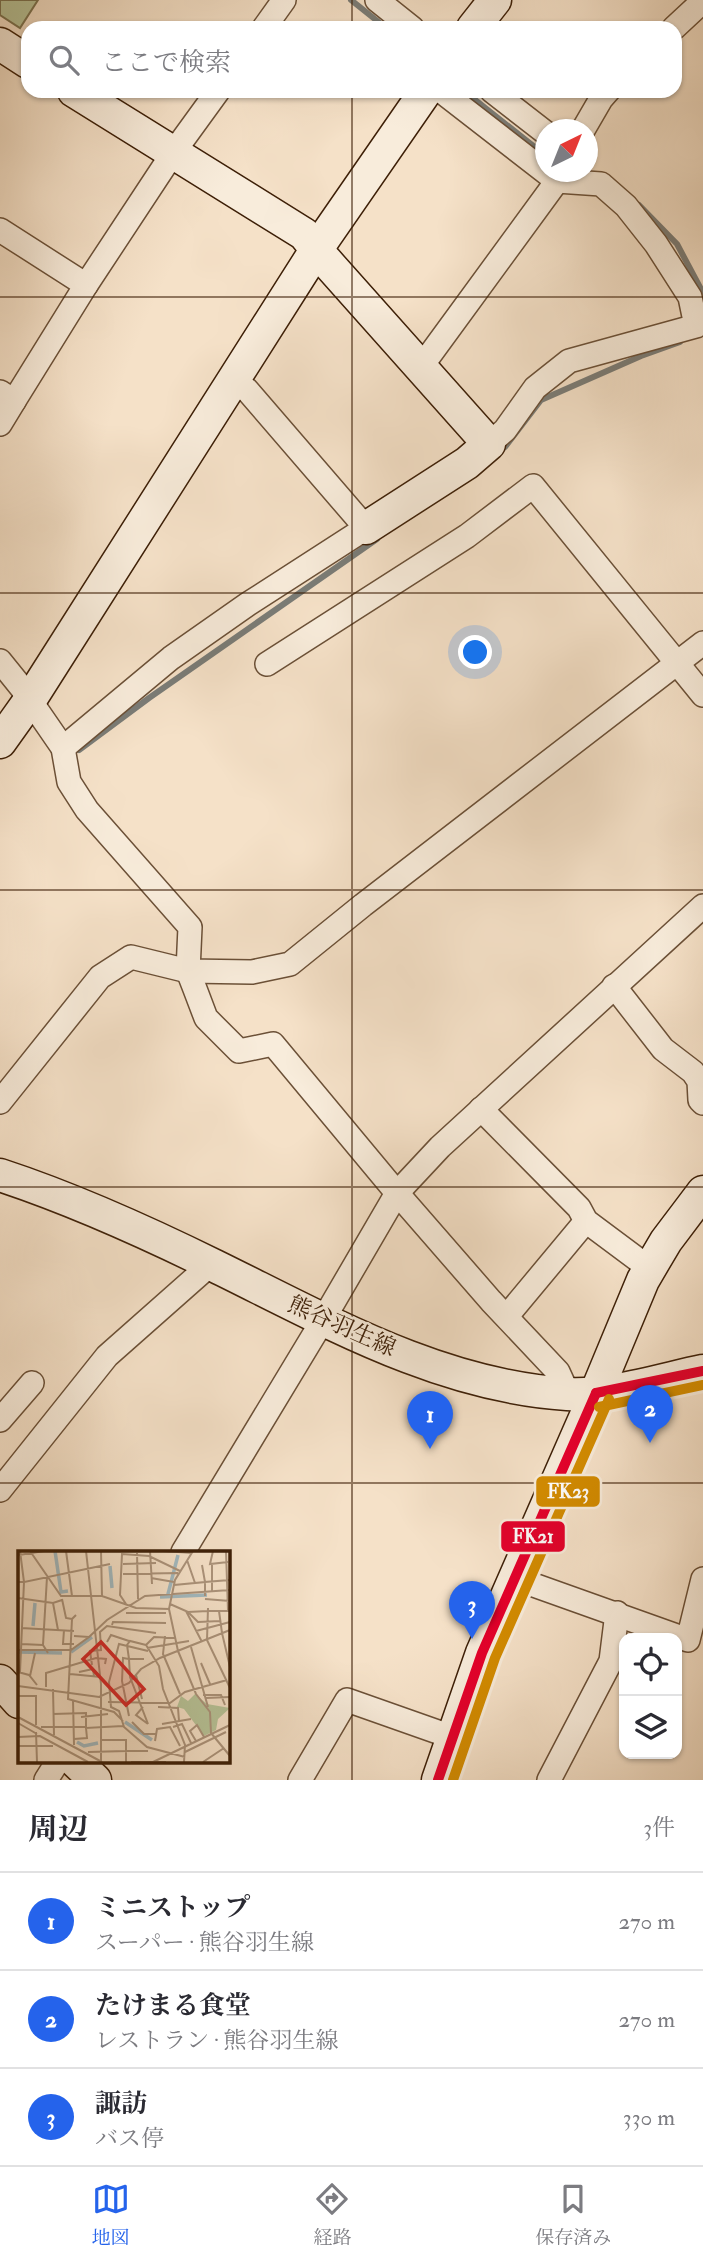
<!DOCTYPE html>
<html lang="ja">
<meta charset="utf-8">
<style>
:root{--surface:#fff;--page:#f2f2f3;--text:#2b2b33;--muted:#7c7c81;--line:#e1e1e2;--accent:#2563eb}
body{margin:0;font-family:"IM FELL Double Pica","Noto Serif JP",serif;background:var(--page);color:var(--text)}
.controls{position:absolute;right:21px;bottom:21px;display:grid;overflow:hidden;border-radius:14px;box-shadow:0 2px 5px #0004}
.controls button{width:63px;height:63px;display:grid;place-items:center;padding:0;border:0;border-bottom:2px solid var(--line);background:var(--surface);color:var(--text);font:35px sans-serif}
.compass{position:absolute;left:535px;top:119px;width:63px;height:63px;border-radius:50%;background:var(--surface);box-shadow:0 2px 5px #0004;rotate:43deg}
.you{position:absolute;left:476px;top:653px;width:24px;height:24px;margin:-18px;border:5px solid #fff;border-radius:50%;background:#1a73e8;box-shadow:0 0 0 10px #1a73e833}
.badge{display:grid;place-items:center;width:46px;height:46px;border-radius:50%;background:var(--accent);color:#fff;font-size:23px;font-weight:700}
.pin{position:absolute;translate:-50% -58px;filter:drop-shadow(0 2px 4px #0008)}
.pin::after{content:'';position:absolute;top:37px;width:24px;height:21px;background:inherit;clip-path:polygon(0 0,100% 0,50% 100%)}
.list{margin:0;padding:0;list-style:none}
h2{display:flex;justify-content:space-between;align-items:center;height:91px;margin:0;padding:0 28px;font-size:30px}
h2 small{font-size:23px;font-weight:400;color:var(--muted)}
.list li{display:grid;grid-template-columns:46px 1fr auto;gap:21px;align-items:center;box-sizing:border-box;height:98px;padding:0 28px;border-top:2px solid var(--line)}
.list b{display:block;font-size:26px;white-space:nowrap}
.list p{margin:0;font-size:23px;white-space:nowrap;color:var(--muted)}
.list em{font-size:23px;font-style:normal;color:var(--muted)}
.icon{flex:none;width:38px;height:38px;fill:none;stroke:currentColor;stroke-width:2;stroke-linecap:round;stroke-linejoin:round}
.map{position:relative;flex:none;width:703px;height:1780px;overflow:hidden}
.search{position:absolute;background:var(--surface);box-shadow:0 2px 5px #0004;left:21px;right:21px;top:21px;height:77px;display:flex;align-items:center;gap:18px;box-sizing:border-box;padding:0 24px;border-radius:21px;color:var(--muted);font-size:26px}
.sheet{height:385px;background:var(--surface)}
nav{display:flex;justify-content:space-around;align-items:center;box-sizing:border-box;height:98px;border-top:2px solid var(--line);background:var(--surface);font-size:19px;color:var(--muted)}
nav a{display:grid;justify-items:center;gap:4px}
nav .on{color:var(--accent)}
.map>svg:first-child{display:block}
</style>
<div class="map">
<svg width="703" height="1780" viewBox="0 0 703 1780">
<rect width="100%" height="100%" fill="#f5e1c8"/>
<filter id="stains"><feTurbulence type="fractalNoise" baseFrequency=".00286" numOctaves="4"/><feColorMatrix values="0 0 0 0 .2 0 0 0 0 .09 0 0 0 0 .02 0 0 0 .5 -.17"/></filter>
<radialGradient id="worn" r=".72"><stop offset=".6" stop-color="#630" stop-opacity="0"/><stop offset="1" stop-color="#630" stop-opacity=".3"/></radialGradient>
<!-- green -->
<polygon fill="#b7c499" stroke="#7a7250" stroke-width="2" points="0,0 38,0 20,28 0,15"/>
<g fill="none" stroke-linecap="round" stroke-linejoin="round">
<!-- stream -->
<g stroke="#7a7c77" stroke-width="6">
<polyline points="351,0 386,28"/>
<polyline points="464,91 546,156"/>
<polyline points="639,205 677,244 703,293"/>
<polyline points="500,451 505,447 541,400 641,356 680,342"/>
<polyline points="79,750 149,698 377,539"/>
</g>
<defs>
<g id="street">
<polyline points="377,0 412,28"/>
<polyline points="264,28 284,0"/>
<polyline points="674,28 703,1"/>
<polyline points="492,91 546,133"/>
<polyline points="583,130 601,99 608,91"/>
<polyline points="0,230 86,285 14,401"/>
<polyline points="86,285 173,153 218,91"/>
<polyline points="421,367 557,181 441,91"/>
<polyline points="0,392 14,401 0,424"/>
<polyline points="489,444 505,430 535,388 569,361 696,326 690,297 656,244 626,206 601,184 557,181 561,172"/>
<polyline points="0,661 21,687 63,748 69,782 87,810 190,927 188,971 195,989 206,1018 239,1051 273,1044 397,1193 491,1301 558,1372 568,1394"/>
<polyline points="267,664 467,536 533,486 703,695"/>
<polyline points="63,748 171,658 248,604 366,528 247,390 233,381"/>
<polyline points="614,986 663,1049 693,1072 699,1081 700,1100 703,1103"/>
<polyline points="0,1102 100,977 131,957 188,971 252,972 290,964 363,905 703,643"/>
<polyline points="481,1109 579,1208 586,1221 649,1268"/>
<polyline points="507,1316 586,1221"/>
<polyline points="0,1420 32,1383"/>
<polyline points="0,1490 107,1356 211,1264"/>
<polyline points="183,1552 323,1320 397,1193 440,1147 703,906"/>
<polyline points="514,1578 688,1640 703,1579"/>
<polyline points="46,1780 58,1761"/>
<polyline points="300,1780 347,1700 452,1737"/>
<polyline points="549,1780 611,1661 617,1613"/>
</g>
<g id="secondary">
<polyline points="473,28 495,0"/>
<polyline points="0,44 28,62"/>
<polyline points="74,91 304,234 326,261 489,444 467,463 366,528"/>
<polyline points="0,742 30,700 316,250 426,91"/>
<path d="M0,1175C73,1199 146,1232 215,1266C327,1321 440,1386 567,1394C605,1397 664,1379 703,1371"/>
<polyline points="0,1681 19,1702"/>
<polyline points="75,1761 95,1780"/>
<polyline points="438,1780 482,1653 596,1393 643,1280 666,1241 703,1192"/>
</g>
</defs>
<!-- street casing -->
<use href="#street" stroke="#6b5037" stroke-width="26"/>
<!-- secondary casing -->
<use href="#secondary" stroke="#3d1f07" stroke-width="35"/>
<!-- street -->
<use href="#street" stroke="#f8ecdb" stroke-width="23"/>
<!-- secondary -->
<use href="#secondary" stroke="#f8ecdb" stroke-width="32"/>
<defs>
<g id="bus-1">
<polyline points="596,1393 703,1371"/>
<polyline points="438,1780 482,1653 596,1393"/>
</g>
<g id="bus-2">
<polyline points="599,1407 703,1385"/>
<polyline points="453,1780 495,1658 609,1399"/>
</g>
</defs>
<!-- bus-1 casing -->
<use href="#bus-1" stroke="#f8ecdb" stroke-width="16"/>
<!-- bus-2 casing -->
<use href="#bus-2" stroke="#f8ecdb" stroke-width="16"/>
<!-- bus-1 -->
<use href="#bus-1" stroke="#e4002b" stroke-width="10"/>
<!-- bus-2 -->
<use href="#bus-2" stroke="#d28b01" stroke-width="10"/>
</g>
<!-- grid -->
<path fill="none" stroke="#3d1f07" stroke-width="2" stroke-opacity="0.55" d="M352,0V28M352,91V1780M0,297H703M0,593H703M0,890H703M0,1187H703M0,1483H703"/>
<g text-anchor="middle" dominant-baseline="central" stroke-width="5" stroke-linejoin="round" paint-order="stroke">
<!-- street labels -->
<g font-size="23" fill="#3d1f07" stroke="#f8ecdb">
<text transform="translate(342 1326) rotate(24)">熊谷羽生線</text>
</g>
</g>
<!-- overview -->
<g transform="translate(18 1551)">
<rect width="212" height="212" fill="#f5e1c8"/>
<path d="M177,143L189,153L212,157L200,168L198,179L186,185L166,158L159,156L163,145L170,150Z" fill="#b7c499"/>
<path fill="none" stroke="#a2bac1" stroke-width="3.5" d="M37,0L43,41L50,40M92,15L94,37M142,46L189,44M149,47L160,4M15,75L17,52M1,101L44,102M53,101L74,86M107,171L134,189M59,191L66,195L80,192"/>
<path fill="none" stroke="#ab937b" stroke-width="2" d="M12,0L43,45H84L118,57L151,58L160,100M48,0L54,45M68,0L83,133V210M83,0L84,45M132,0L134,33M146,0L174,2M195,0L192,13L210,11M119,2L120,48M1,4L26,0M169,9L177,32M105,13L138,12M194,13V42M105,23L160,22M29,26L25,94L30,102M133,27L156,31M0,31H6L2,0M156,34L187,31L184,14M187,45V31L212,29M0,47L35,52L44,49M44,48L48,67L54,68M187,48L212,50M35,52L40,79M108,53L102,44L104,3L131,5L162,20M152,53L170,61L190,60M151,58L157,29L175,0M168,60L184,91M190,60H210L208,0M201,60L204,82M170,61L180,71L202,70M108,62H148M58,64L54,68L50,148L96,161L105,170M94,74L95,71L148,72M3,77L56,80M46,79L45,93H56M178,80L212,71M204,82L212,116M56,85L71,86L89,69L127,45L212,39M147,85L145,103L162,143M158,87L136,86L128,94L141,115L145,138L167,194L166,211M189,89L190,57M189,89L212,137M89,91L93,84L111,90M3,93L25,94M173,96L190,156M129,97L171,90M0,99H53L71,86M130,100L101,93L91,131L93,156L101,160L106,176L129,196L167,206M160,100L178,143L192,161L193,182L212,205M126,108H111L109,94L112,90L128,94M183,112L192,133M74,114L72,100L83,99L82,81L89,75L138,82M0,121L11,124L19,134M2,121L6,31L92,13M61,121L75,118L76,125M52,123L83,126M118,124L124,148M12,125L17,102M0,135L81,146L111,132L123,118L142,107L212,79M28,136V122L78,107L88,108L87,113M35,138L36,184M185,144H203L207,154M0,145H18V174M188,147L212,146M55,149L56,194M90,151L152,152L167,141L209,129M125,156L118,164L130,173M140,156L160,157L161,170M35,163L68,162V177L105,175M111,165L104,130L105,107L111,108L112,126L130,173M0,166L84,211M63,166L90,163M114,171L126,183H138M0,172L19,183M144,173L173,168M23,176H68M155,176L164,173L173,192M18,181L19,211M0,186L22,185L70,211M56,188L69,187L68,177M137,190L139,178L152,176L162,195M178,190L172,180L179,174L186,186M0,195H35M70,201L108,200V189H83M167,201L208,181M108,211V200H130M113,211H148M135,211L212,174M185,211L206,197"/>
<path fill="#d62828" fill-opacity="0.15" stroke="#d62828" stroke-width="3.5" d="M83,91L126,138L108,154L65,108Z"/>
<rect width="212" height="212" fill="none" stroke="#3d1f07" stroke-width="3.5"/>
</g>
<g stroke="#f8ecdb" stroke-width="2.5">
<rect x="535" y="1475" width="66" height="33" rx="7" fill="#d28b01"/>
<rect x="500" y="1520" width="66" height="33" rx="7" fill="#e4002b"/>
</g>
<g font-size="19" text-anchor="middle" font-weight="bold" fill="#fff">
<text x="568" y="1498">FK23</text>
<text x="533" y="1543">FK21</text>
</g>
<rect width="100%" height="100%" filter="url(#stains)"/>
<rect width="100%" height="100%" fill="url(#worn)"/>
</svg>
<div class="controls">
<button><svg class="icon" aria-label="locate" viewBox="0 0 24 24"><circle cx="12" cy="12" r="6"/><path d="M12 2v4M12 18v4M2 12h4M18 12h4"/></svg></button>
<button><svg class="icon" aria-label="layers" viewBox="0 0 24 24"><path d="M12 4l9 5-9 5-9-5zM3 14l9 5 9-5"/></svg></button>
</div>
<svg class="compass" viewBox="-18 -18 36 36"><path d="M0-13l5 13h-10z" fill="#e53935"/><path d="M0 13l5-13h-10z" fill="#7c7c81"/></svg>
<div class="you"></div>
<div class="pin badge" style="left:430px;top:1449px">1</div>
<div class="pin badge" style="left:650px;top:1443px">2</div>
<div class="pin badge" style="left:472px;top:1639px">3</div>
<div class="search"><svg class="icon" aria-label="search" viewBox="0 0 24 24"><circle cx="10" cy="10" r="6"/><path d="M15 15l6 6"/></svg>ここで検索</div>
</div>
<section class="sheet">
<h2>周辺<small>3件</small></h2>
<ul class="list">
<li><span class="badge">1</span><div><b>ミニストップ</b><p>スーパー · 熊谷羽生線</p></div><em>270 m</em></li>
<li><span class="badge">2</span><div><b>たけまる食堂</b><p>レストラン · 熊谷羽生線</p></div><em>270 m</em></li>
<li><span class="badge">3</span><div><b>諏訪</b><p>バス停</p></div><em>330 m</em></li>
</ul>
</section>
<nav>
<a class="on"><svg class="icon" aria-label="map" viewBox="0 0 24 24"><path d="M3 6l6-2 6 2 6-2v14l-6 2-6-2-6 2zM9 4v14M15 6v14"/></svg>地図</a>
<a><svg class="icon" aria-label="directions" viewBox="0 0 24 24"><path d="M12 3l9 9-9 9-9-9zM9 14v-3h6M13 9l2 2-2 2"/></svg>経路</a>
<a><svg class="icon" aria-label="saved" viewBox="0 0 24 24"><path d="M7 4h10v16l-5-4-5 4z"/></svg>保存済み</a>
</nav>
